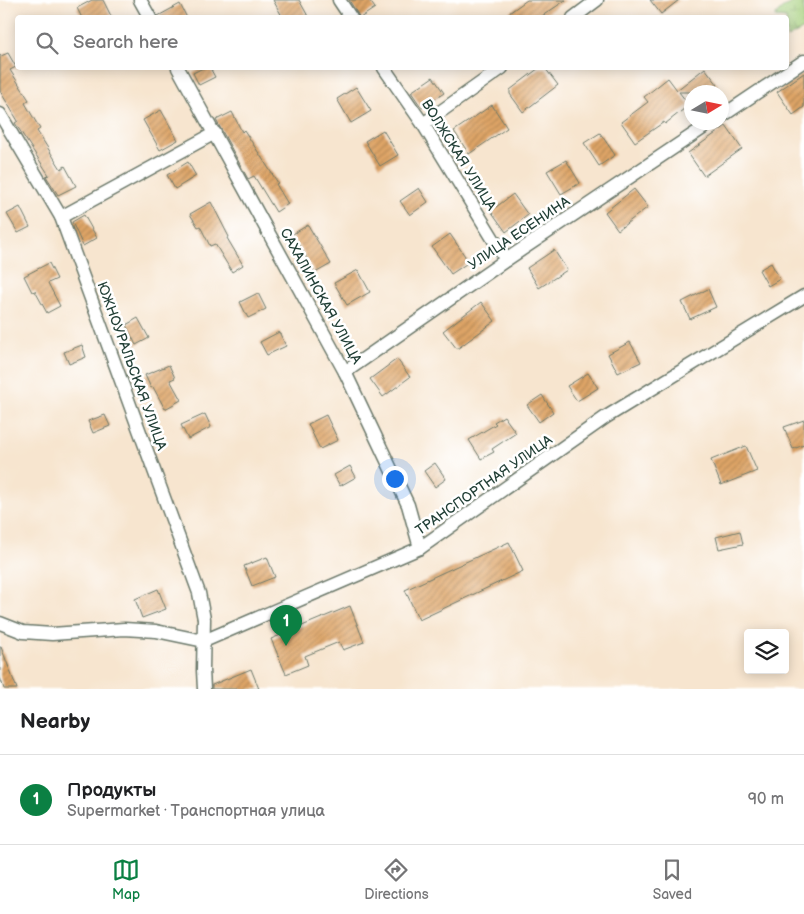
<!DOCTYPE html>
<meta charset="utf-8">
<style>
:root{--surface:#fff;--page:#f2f2f2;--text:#202124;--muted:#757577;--line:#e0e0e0;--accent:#0b8043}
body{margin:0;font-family:"Balsamiq Sans",sans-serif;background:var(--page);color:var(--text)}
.controls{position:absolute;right:15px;bottom:15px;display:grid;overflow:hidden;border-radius:5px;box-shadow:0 2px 12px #0003}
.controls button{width:45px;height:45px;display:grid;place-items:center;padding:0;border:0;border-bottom:1px solid var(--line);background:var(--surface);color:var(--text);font:25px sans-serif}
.compass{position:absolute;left:684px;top:85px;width:45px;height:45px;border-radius:50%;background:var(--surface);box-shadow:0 2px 12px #0003;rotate:80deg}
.you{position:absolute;left:394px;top:478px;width:18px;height:18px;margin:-12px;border:4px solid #fff;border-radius:50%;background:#1a73e8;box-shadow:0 0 0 8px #1a73e833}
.badge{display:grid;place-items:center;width:32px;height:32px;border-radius:50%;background:var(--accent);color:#fff;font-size:16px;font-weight:700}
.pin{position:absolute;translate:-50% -41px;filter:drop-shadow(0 1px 2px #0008)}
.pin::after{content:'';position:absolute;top:26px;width:18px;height:15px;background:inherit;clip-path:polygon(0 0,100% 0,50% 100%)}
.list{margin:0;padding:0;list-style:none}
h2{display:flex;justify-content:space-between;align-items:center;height:65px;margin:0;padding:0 20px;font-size:21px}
h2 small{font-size:16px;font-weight:400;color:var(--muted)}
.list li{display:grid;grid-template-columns:32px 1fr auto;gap:15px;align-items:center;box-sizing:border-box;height:90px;padding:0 20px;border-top:1px solid var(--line)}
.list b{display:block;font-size:19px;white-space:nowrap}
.list p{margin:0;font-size:16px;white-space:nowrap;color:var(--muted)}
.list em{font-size:16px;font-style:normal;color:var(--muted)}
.icon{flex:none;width:28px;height:28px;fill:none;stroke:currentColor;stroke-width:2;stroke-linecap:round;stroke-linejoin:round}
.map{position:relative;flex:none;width:804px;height:689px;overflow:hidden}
.search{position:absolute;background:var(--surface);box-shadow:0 2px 12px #0003;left:15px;right:15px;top:15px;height:55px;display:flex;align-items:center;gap:12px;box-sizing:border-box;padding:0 18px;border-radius:5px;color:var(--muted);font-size:19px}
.sheet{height:155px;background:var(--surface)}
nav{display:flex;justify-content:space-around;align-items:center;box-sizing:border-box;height:70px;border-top:1px solid var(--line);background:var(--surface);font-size:14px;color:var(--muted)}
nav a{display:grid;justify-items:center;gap:2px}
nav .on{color:var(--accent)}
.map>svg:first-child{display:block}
</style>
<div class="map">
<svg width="804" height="689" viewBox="0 0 804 689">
<defs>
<pattern id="wetland-marsh" width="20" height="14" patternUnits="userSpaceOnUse" patternTransform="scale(1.25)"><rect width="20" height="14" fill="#a5cf7b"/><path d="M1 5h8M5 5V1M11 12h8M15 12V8" fill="none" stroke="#86a966"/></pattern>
<pattern id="building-hatch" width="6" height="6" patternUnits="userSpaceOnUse" patternTransform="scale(1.25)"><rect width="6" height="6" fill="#dea466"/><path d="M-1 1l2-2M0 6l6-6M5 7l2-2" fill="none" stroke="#b38755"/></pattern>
</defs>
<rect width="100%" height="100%" fill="#fff"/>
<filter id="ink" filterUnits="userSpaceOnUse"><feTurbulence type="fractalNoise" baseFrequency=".02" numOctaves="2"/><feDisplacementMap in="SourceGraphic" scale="10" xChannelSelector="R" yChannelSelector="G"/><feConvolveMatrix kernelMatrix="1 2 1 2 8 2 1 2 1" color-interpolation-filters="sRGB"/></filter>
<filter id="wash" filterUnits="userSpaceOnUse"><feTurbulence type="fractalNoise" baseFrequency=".0096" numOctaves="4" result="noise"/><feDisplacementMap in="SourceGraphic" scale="20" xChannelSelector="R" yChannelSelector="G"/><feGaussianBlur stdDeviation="1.12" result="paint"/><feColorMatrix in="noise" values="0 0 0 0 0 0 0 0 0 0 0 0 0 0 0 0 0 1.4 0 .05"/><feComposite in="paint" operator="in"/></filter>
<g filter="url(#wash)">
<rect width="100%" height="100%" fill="#f7e5cf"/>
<!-- wetland -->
<path fill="url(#wetland-marsh)" stroke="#628658" d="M797,0H804V29L787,38L786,18L775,17C779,9 789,4 797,0Z"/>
<g id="blocks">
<!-- building -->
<g fill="url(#building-hatch)">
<polygon points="92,0 103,0 112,18 82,18 77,8"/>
<polygon points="273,0 299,0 309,18 283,18"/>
<polygon points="349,0 369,0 375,8 360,18"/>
<polygon points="527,0 566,0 539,18 502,18"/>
<polygon points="650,0 679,0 661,14"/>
<polygon points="180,4 187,18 158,18 158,16"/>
<polygon points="8,53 16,67 10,70 29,100 25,103 40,129 37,131 61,169 65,166 76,186 58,195 46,176 49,175 15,123 18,121 0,91 0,54 1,56"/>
<polygon points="203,68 210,68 215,77 199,85 193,73"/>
<polygon points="539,68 545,68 558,85 523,112 510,94 510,90"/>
<polygon points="705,68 718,85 708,92 679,92 689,105 665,124 664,122 635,142 621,122 648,102 644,97 668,78 677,90"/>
<polygon points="804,73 804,107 793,115 777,92"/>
<polygon points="433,77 444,93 422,108 411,92"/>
<polygon points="356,87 371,111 351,123 337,99"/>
<polygon points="492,105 507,128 469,154 454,131"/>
<polygon points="161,110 178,140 160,150 143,120"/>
<polygon points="232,112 242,132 244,130 278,183 276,184 288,204 276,212 254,176 248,179 216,120"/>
<polygon points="726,126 742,149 704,176 688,153"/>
<polygon points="383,130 398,155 380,166 365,141"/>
<polygon points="600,133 615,155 599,166 584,143"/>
<polygon points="566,160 580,183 561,194 547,171"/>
<polygon points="188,162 196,176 175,189 167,175"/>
<polygon points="419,188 428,202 410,215 400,201"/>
<polygon points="634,189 648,207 618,230 605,212"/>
<polygon points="513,194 528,215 506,232 491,211"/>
<polygon points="211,202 229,237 227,238 243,265 232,272 215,244 210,246 200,226 198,227 190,214"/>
<polygon points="20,207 30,227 18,233 7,214"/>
<polygon points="84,215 97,238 83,246 72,222"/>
<polygon points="308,225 331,264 315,273 299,245 298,246 291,235"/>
<polygon points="450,234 469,262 451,274 432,247"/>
<polygon points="554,250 567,270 539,288 527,268"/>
<polygon points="49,263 57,279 48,283 60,306 47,313 35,291 32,292 24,276"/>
<polygon points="771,263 780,279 768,286 759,270"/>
<polygon points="358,270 370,292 347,305 334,283"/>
<polygon points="708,289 716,307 690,319 682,302"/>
<polygon points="258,293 266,309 248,318 240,302"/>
<polygon points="481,302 495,321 457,349 443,331"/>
<polygon points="138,318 149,338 136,345 126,325"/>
<polygon points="279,332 286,346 267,355 260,342"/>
<polygon points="630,342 641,362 618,373 608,354"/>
<polygon points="82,345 86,357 69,364 64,352"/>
<polygon points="397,359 410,377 383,397 370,379"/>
<polygon points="169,365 175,378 170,380 181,400 165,409 153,387 151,388 145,375"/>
<polygon points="588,373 598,388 577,401 567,386"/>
<polygon points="542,395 553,412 539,422 527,405"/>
<polygon points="205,414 211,427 188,439 181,425"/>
<polygon points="105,415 110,426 93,433 88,421"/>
<polygon points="326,415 338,440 320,449 308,424"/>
<polygon points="504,416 516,433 492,449 494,452 481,459 469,440 496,424 494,422"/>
<polygon points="804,420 804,445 793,449 784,427"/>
<polygon points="746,446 757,471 721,485 711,460"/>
<polygon points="435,463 446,479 435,487 424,471"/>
<polygon points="350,466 356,477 340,486 334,475"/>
<polygon points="740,531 743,544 719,549 716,537"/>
<polygon points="509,542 523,571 419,620 405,590"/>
<polygon points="267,557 275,577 252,586 244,566"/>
<polygon points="158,589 166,609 142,618 135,599"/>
<polygon points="350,606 364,642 343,650 339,642 305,656 308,665 286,674 271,639"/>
<polygon points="0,647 1,647 17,689 4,689 0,677"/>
<polygon points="251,669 259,689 212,689 212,685"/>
</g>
</g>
</g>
<g filter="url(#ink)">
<use href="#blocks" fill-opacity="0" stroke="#6b786a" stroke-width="1"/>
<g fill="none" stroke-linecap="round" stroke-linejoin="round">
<defs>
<g id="minor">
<polyline points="140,0 150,18"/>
<polyline points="339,0 351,18"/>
<polyline points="573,18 597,0"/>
<polyline points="178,68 345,372 408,505 420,548"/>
<polyline points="384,68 423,124 506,260"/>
<polyline points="0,114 61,217 199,593 204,619 203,670 204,689"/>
<polyline points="722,116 804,61"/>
<polyline points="423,124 502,68"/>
<polyline points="61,217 215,133"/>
<polyline points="345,372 506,260 712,122"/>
<polyline points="0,623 23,632 52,634 124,629 156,631 204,641"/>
<polyline points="204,641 420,548 606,417 804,296"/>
</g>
</defs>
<!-- minor casing -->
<use href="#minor" stroke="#6b786a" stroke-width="15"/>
<!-- minor -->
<use href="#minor" stroke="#fff" stroke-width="12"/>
</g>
</g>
<g text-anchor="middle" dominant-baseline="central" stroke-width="5" stroke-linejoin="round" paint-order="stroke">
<!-- street labels -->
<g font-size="14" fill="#1f3d34" stroke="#fff">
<text transform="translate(459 155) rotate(58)">ВОЛЖСКАЯ УЛИЦА</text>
<text transform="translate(519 233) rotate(-34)">УЛИЦА ЕСЕНИНА</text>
<text transform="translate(321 296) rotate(61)">САХАЛИНСКАЯ УЛИЦА</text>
<text transform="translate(132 366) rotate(70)">ЮЖНОУРАЛЬСКАЯ УЛИЦА</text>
<text transform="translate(484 485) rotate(-35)">ТРАНСПОРТНАЯ УЛИЦА</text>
</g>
</g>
</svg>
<div class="controls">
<button><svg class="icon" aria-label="layers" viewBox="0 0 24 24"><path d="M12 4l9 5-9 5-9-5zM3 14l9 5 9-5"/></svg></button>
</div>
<svg class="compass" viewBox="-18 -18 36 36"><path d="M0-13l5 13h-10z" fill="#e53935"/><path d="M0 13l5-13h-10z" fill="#757577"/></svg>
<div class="you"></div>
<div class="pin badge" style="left:286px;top:646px">1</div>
<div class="search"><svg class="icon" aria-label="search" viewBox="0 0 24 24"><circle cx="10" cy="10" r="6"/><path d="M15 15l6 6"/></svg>Search here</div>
</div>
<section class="sheet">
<h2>Nearby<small></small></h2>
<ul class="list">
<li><span class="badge">1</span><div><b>Продукты</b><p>Supermarket · Транспортная улица</p></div><em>90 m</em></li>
</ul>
</section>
<nav>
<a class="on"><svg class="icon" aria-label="map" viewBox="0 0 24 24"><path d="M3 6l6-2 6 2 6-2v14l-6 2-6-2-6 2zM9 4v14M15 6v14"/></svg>Map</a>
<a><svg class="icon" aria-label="directions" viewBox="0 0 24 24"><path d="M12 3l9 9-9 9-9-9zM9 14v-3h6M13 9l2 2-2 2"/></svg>Directions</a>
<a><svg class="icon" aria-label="saved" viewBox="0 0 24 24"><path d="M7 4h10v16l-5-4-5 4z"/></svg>Saved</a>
</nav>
